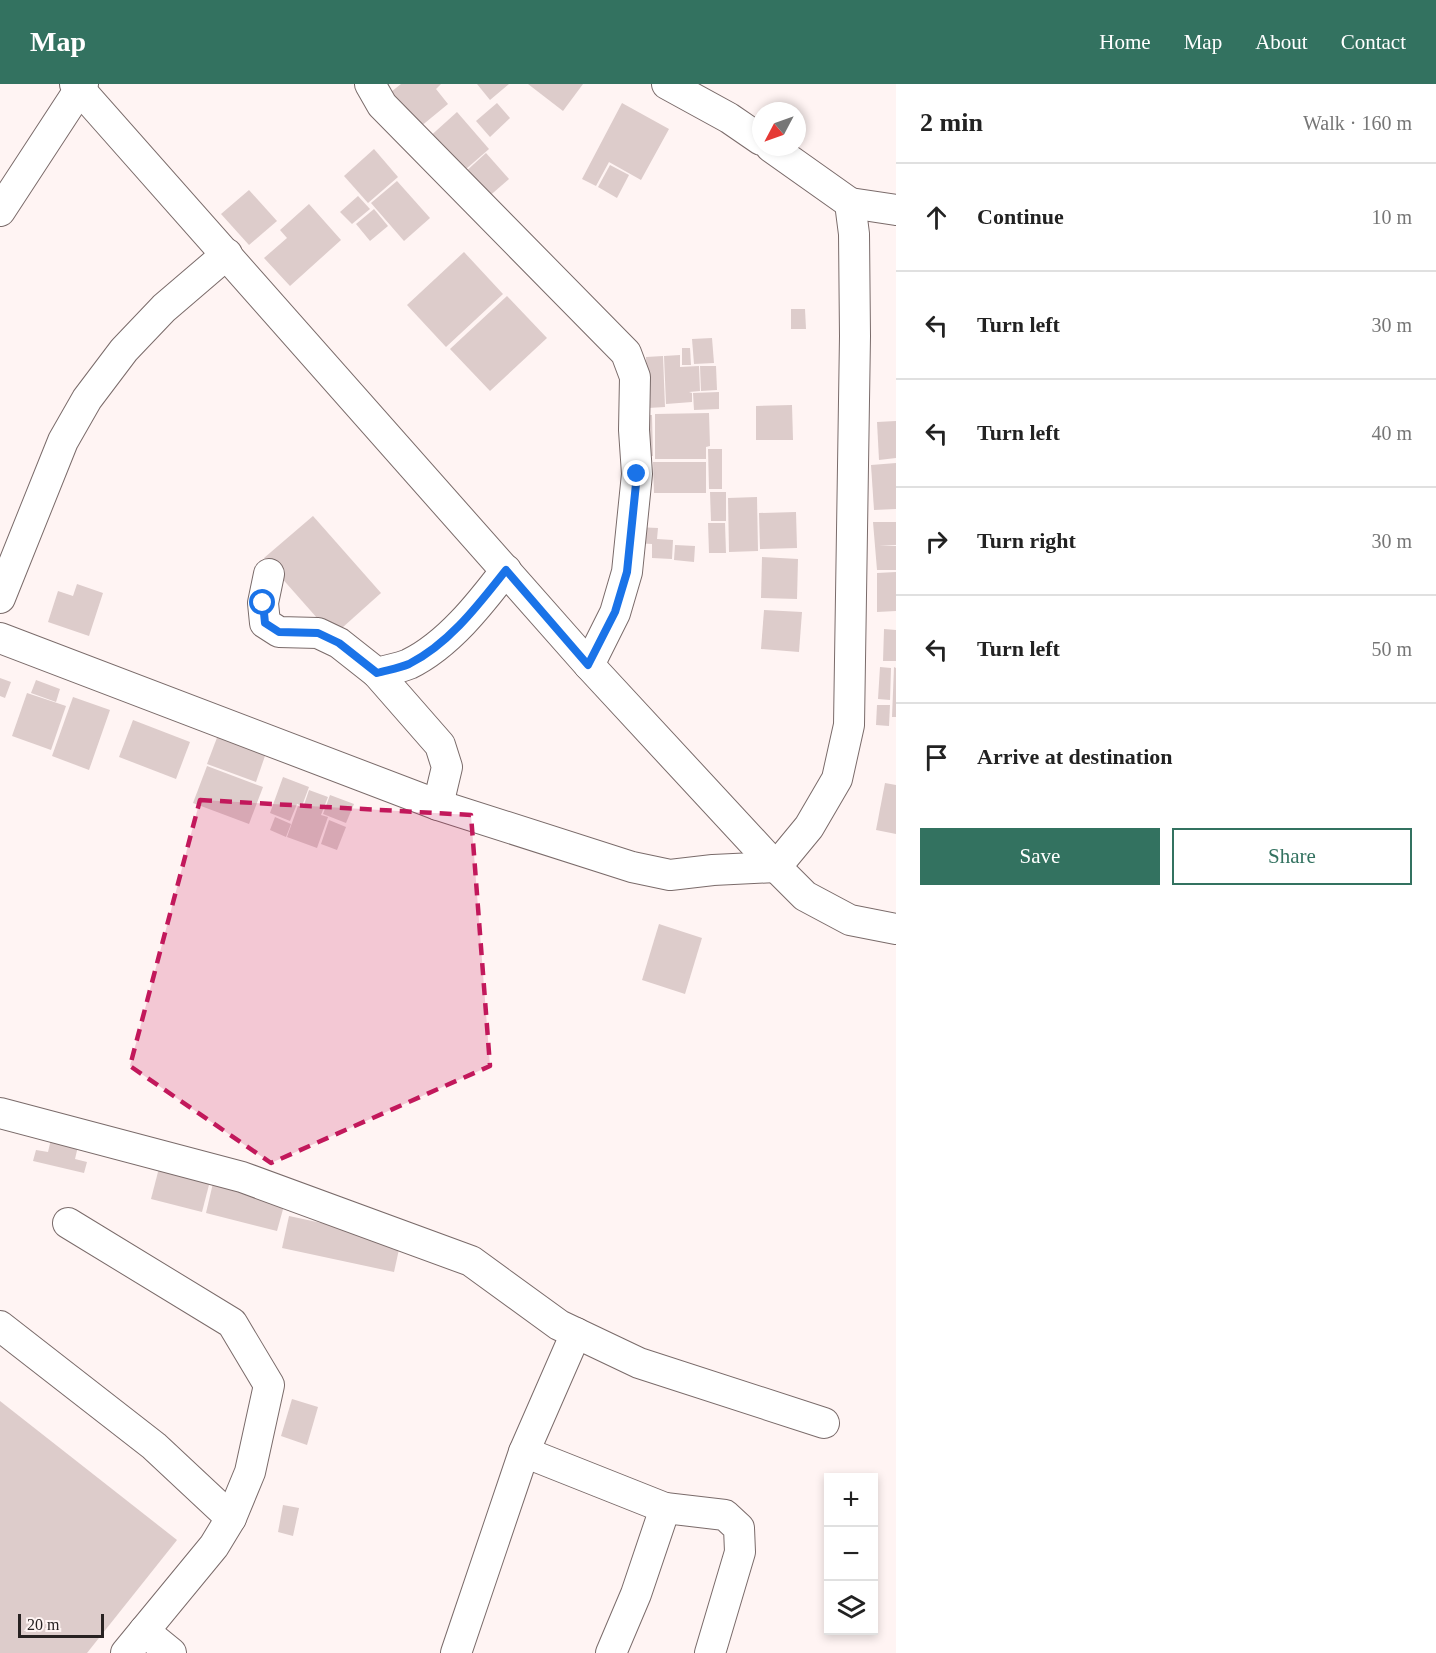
<!DOCTYPE html>
<meta charset="utf-8">
<style>
:root{--surface:#fff;--page:#f6f6f6;--text:#222;--muted:#767676;--line:#e0e0e0;--accent:#337260}
body{margin:0;font-family:"Times New Roman",serif;background:var(--page);color:var(--text)}
.controls{position:absolute;right:18px;bottom:18px;display:grid;overflow:hidden;border-radius:0px;box-shadow:0 3px 9px #0003}
.controls button{width:54px;height:54px;display:grid;place-items:center;padding:0;border:0;border-bottom:2px solid var(--line);background:var(--surface);color:var(--text);font:30px sans-serif}
.compass{position:absolute;left:752px;top:18px;width:54px;height:54px;border-radius:50%;background:var(--surface);box-shadow:0 3px 9px #0003;rotate:229deg}
.scale{position:absolute;left:18px;bottom:15px;width:86px;box-sizing:border-box;padding-left:6px;border:3px solid #272121;border-top:0;font-size:16px;line-height:21px;white-space:nowrap;color:#272121;-webkit-text-stroke:4px #fff4f3;paint-order:stroke}
.stop{position:absolute;width:18px;height:18px;margin:-14px;border:4px solid #1a73e8;border-radius:50%;background:#fff}
.stop.end{background:#1a73e8;border-color:#fff;box-shadow:0 2px 6px #0008}
.list{margin:0;padding:0;list-style:none}
h2{display:flex;justify-content:space-between;align-items:center;height:78px;margin:0;padding:0 24px;font-size:26px}
h2 small{font-size:20px;font-weight:400;color:var(--muted)}
.list li{display:grid;grid-template-columns:39px 1fr auto;gap:18px;align-items:center;box-sizing:border-box;height:108px;padding:0 24px;border-top:2px solid var(--line)}
.list b{display:block;font-size:22px;white-space:nowrap}
.list em{font-size:20px;font-style:normal;color:var(--muted)}
.actions{display:flex;gap:12px;padding:18px 24px}
.actions a{flex:1;padding:14px 0;border:2px solid var(--accent);border-radius:0px;text-align:center;font-size:21px;color:var(--accent)}
.actions .main{background:var(--accent);color:#fff}
.icon{flex:none;width:33px;height:33px;fill:none;stroke:currentColor;stroke-width:2;stroke-linecap:round;stroke-linejoin:round}
.map{position:relative;flex:none;width:896px;height:1569px;overflow:hidden}
header{display:flex;align-items:center;gap:36px;box-sizing:border-box;height:84px;padding:0 30px;background:var(--accent);color:#fff}
header strong{font-size:28px}
nav{display:flex;gap:33px;margin-inline-start:auto;font-size:21px}
main{display:flex}
aside{flex:1;background:var(--surface)}
.map>svg:first-child{display:block}
</style>
<header>
<strong>Map</strong>
<nav><a>Home</a><a>Map</a><a>About</a><a>Contact</a></nav>
</header>
<main>
<div class="map">
<svg width="896" height="1569" viewBox="0 0 896 1569">
<rect width="100%" height="100%" fill="#fff4f3"/>
<!-- building -->
<g fill="#ddcccb">
<polygon points="401,0 441,0 436,5 448,20 420,43 391,8"/>
<polygon points="477,0 509,0 490,16"/>
<polygon points="528,0 583,0 563,27"/>
<polygon points="497,19 510,34 490,53 476,37"/>
<polygon points="622,19 669,45 641,96 609,78 596,102 582,95"/>
<polygon points="457,28 489,65 458,92 426,56"/>
<polygon points="374,65 398,93 368,119 344,92"/>
<polygon points="486,69 509,95 486,115 463,90"/>
<polygon points="610,81 629,91 617,114 598,103"/>
<polygon points="397,97 430,134 404,157 371,119"/>
<polygon points="249,106 277,137 249,161 221,130"/>
<polygon points="358,112 370,125 352,140 340,128"/>
<polygon points="309,120 341,156 290,202 264,174 287,154 280,146"/>
<polygon points="374,125 388,142 370,157 356,140"/>
<polygon points="464,168 503,210 446,263 407,221"/>
<polygon points="507,212 547,254 490,307 450,265"/>
<polygon points="791,225 805,225 806,245 791,245"/>
<polygon points="712,254 714,279 694,280 692,255"/>
<polygon points="682,264 690,264 691,281 682,281"/>
<polygon points="680,271 680,283 699,282 700,307 689,308 692,309 692,318 666,320 664,272"/>
<polygon points="663,272 665,323 648,324 646,273"/>
<polygon points="700,282 716,282 717,306 701,307"/>
<polygon points="719,308 719,325 694,326 693,309"/>
<polygon points="792,321 793,356 756,356 756,322"/>
<polygon points="709,329 710,362 706,363 706,375 655,375 655,330"/>
<polygon points="640,331 652,331 653,372 641,372"/>
<polygon points="896,337 896,374 879,376 877,338"/>
<polygon points="708,365 722,365 722,405 709,405"/>
<polygon points="653,378 706,378 706,409 654,409"/>
<polygon points="896,379 896,425 874,426 871,381"/>
<polygon points="710,408 726,408 726,437 711,437"/>
<polygon points="757,413 758,467 729,468 728,414"/>
<polygon points="796,428 797,464 760,465 759,429"/>
<polygon points="313,432 381,509 333,552 264,474"/>
<polygon points="873,438 896,438 896,461 879,462 896,462 896,486 877,486"/>
<polygon points="708,439 725,439 726,469 709,469"/>
<polygon points="636,443 658,444 657,455 673,456 672,475 652,474 652,460 635,459"/>
<polygon points="675,461 695,462 694,478 674,476"/>
<polygon points="762,473 798,475 797,515 761,514"/>
<polygon points="896,488 896,527 877,528 877,489"/>
<polygon points="77,500 103,509 89,552 48,538 58,507 73,512"/>
<polygon points="764,526 802,528 799,568 761,565"/>
<polygon points="884,545 896,546 896,577 883,577"/>
<polygon points="880,583 891,584 890,616 878,615"/>
<polygon points="894,583 896,584 896,633 892,633"/>
<polygon points="0,594 11,598 5,614 0,612"/>
<polygon points="36,596 60,605 56,618 31,609"/>
<polygon points="27,609 66,622 51,666 12,652"/>
<polygon points="73,613 110,626 89,686 52,672"/>
<polygon points="877,621 890,621 889,642 876,641"/>
<polygon points="133,636 190,658 176,695 119,673"/>
<polygon points="218,651 266,669 256,698 207,680"/>
<polygon points="207,682 263,703 249,740 193,719"/>
<polygon points="283,693 309,703 302,722 297,720 290,737 270,729"/>
<polygon points="885,699 896,701 896,750 876,746"/>
<polygon points="309,706 328,713 321,731 328,733 317,764 287,753 298,722 303,724"/>
<polygon points="330,711 354,720 346,739 323,730"/>
<polygon points="275,733 291,740 286,753 270,746"/>
<polygon points="329,736 346,743 337,766 321,760"/>
<polygon points="659,840 702,854 685,910 642,896"/>
<polygon points="52,1051 79,1058 75,1075 87,1078 84,1089 33,1077 36,1066 48,1068"/>
<polygon points="159,1084 210,1097 202,1128 151,1115"/>
<polygon points="213,1099 285,1118 277,1147 206,1129"/>
<polygon points="289,1132 401,1156 394,1188 282,1164"/>
<polygon points="292,1315 318,1323 307,1361 281,1352"/>
<polygon points="0,1317 177,1456 87,1569 0,1569"/>
<polygon points="283,1421 299,1424 293,1452 278,1448"/>
</g>
<g fill="none" stroke-linecap="round" stroke-linejoin="round">
<defs>
<g id="minor">
<polyline points="75,0 589,581 776,783 805,812 850,836 896,845"/>
<polyline points="370,0 382,21 626,269 635,293 634,346 637,390 627,488 615,529 589,581"/>
<polyline points="667,0 729,34 761,56"/>
<polyline points="850,119 896,126"/>
<polyline points="0,127 83,0"/>
<path d="M269,490L263,519L265,539L279,548L318,549L339,559L377,589C387,586 400,584 409,580C448,561 480,520 506,486"/>
<polyline points="0,514 63,357 87,315 124,266 164,224 227,170"/>
<polyline points="0,554 438,721 632,783 670,791 713,786 776,783 809,743 837,695 849,641 855,252 854,150 850,119 771,63"/>
<polyline points="377,589 440,661 447,683 438,721"/>
<polyline points="0,1029 242,1093 471,1177 559,1241 639,1279 824,1339"/>
<polyline points="68,1139 232,1239 269,1301 250,1388 231,1434"/>
<polyline points="0,1242 154,1362 231,1434 214,1462 126,1569"/>
<polyline points="524,1368 665,1424 636,1510 611,1569"/>
<polyline points="665,1424 725,1431 739,1444 740,1468 710,1569"/>
<polyline points="144,1547 171,1569"/>
<polyline points="456,1569 524,1368 576,1249"/>
</g>
</defs>
<!-- minor casing -->
<use href="#minor" stroke="#7a6b6a" stroke-width="32"/>
<!-- minor -->
<use href="#minor" stroke="#fff" stroke-width="30"/>
</g>
<g fill="none" stroke-linecap="round" stroke-linejoin="round">
<!-- route -->
<path stroke="#1a73e8" stroke-width="8" d="M263,519L265,539L279,548L318,549L339,559L377,589C388,586 400,584 409,580C449,560 479,520 506,486L588,581L615,528L627,488L637,390"/>
</g>
<!-- marked area -->
<path fill="#c2185b" fill-opacity="0.2" stroke="#c2185b" stroke-width="4.5" stroke-dasharray="12 8" stroke-linejoin="round" d="M200,716L471,731L490,982L271,1079L130,982Z"/>
</svg>
<div class="controls">
<button>+</button>
<button>−</button>
<button><svg class="icon" aria-label="layers" viewBox="0 0 24 24"><path d="M12 4l9 5-9 5-9-5zM3 14l9 5 9-5"/></svg></button>
</div>
<svg class="compass" viewBox="-18 -18 36 36"><path d="M0-13l5 13h-10z" fill="#e53935"/><path d="M0 13l5-13h-10z" fill="#767676"/></svg>
<div class="scale">20 m</div>
<div class="stop" style="left:263px;top:519px"></div>
<div class="stop end" style="left:637px;top:390px"></div>
</div>
<aside>
<h2>2 min<small>Walk · 160 m</small></h2>
<ul class="list">
<li><svg class="icon" aria-label="ahead" viewBox="0 0 24 24"><path d="M12 20V5M6 11l6-6 6 6"/></svg><div><b>Continue</b></div><em>10 m</em></li>
<li><svg class="icon" aria-label="left" viewBox="0 0 24 24"><path d="M17 20v-9H6M10 6l-5 5 5 5"/></svg><div><b>Turn left</b></div><em>30 m</em></li>
<li><svg class="icon" aria-label="left" viewBox="0 0 24 24"><path d="M17 20v-9H6M10 6l-5 5 5 5"/></svg><div><b>Turn left</b></div><em>40 m</em></li>
<li><svg class="icon" aria-label="right" viewBox="0 0 24 24"><path d="M7 20v-9h11M14 6l5 5-5 5"/></svg><div><b>Turn right</b></div><em>30 m</em></li>
<li><svg class="icon" aria-label="left" viewBox="0 0 24 24"><path d="M17 20v-9H6M10 6l-5 5 5 5"/></svg><div><b>Turn left</b></div><em>50 m</em></li>
<li><svg class="icon" aria-label="arrive" viewBox="0 0 24 24"><path d="M6 21V4h12l-3 4 3 4H6"/></svg><div><b>Arrive at destination</b></div></li>
</ul>
<div class="actions"><a class="main">Save</a><a>Share</a></div>
</aside>
</main>
